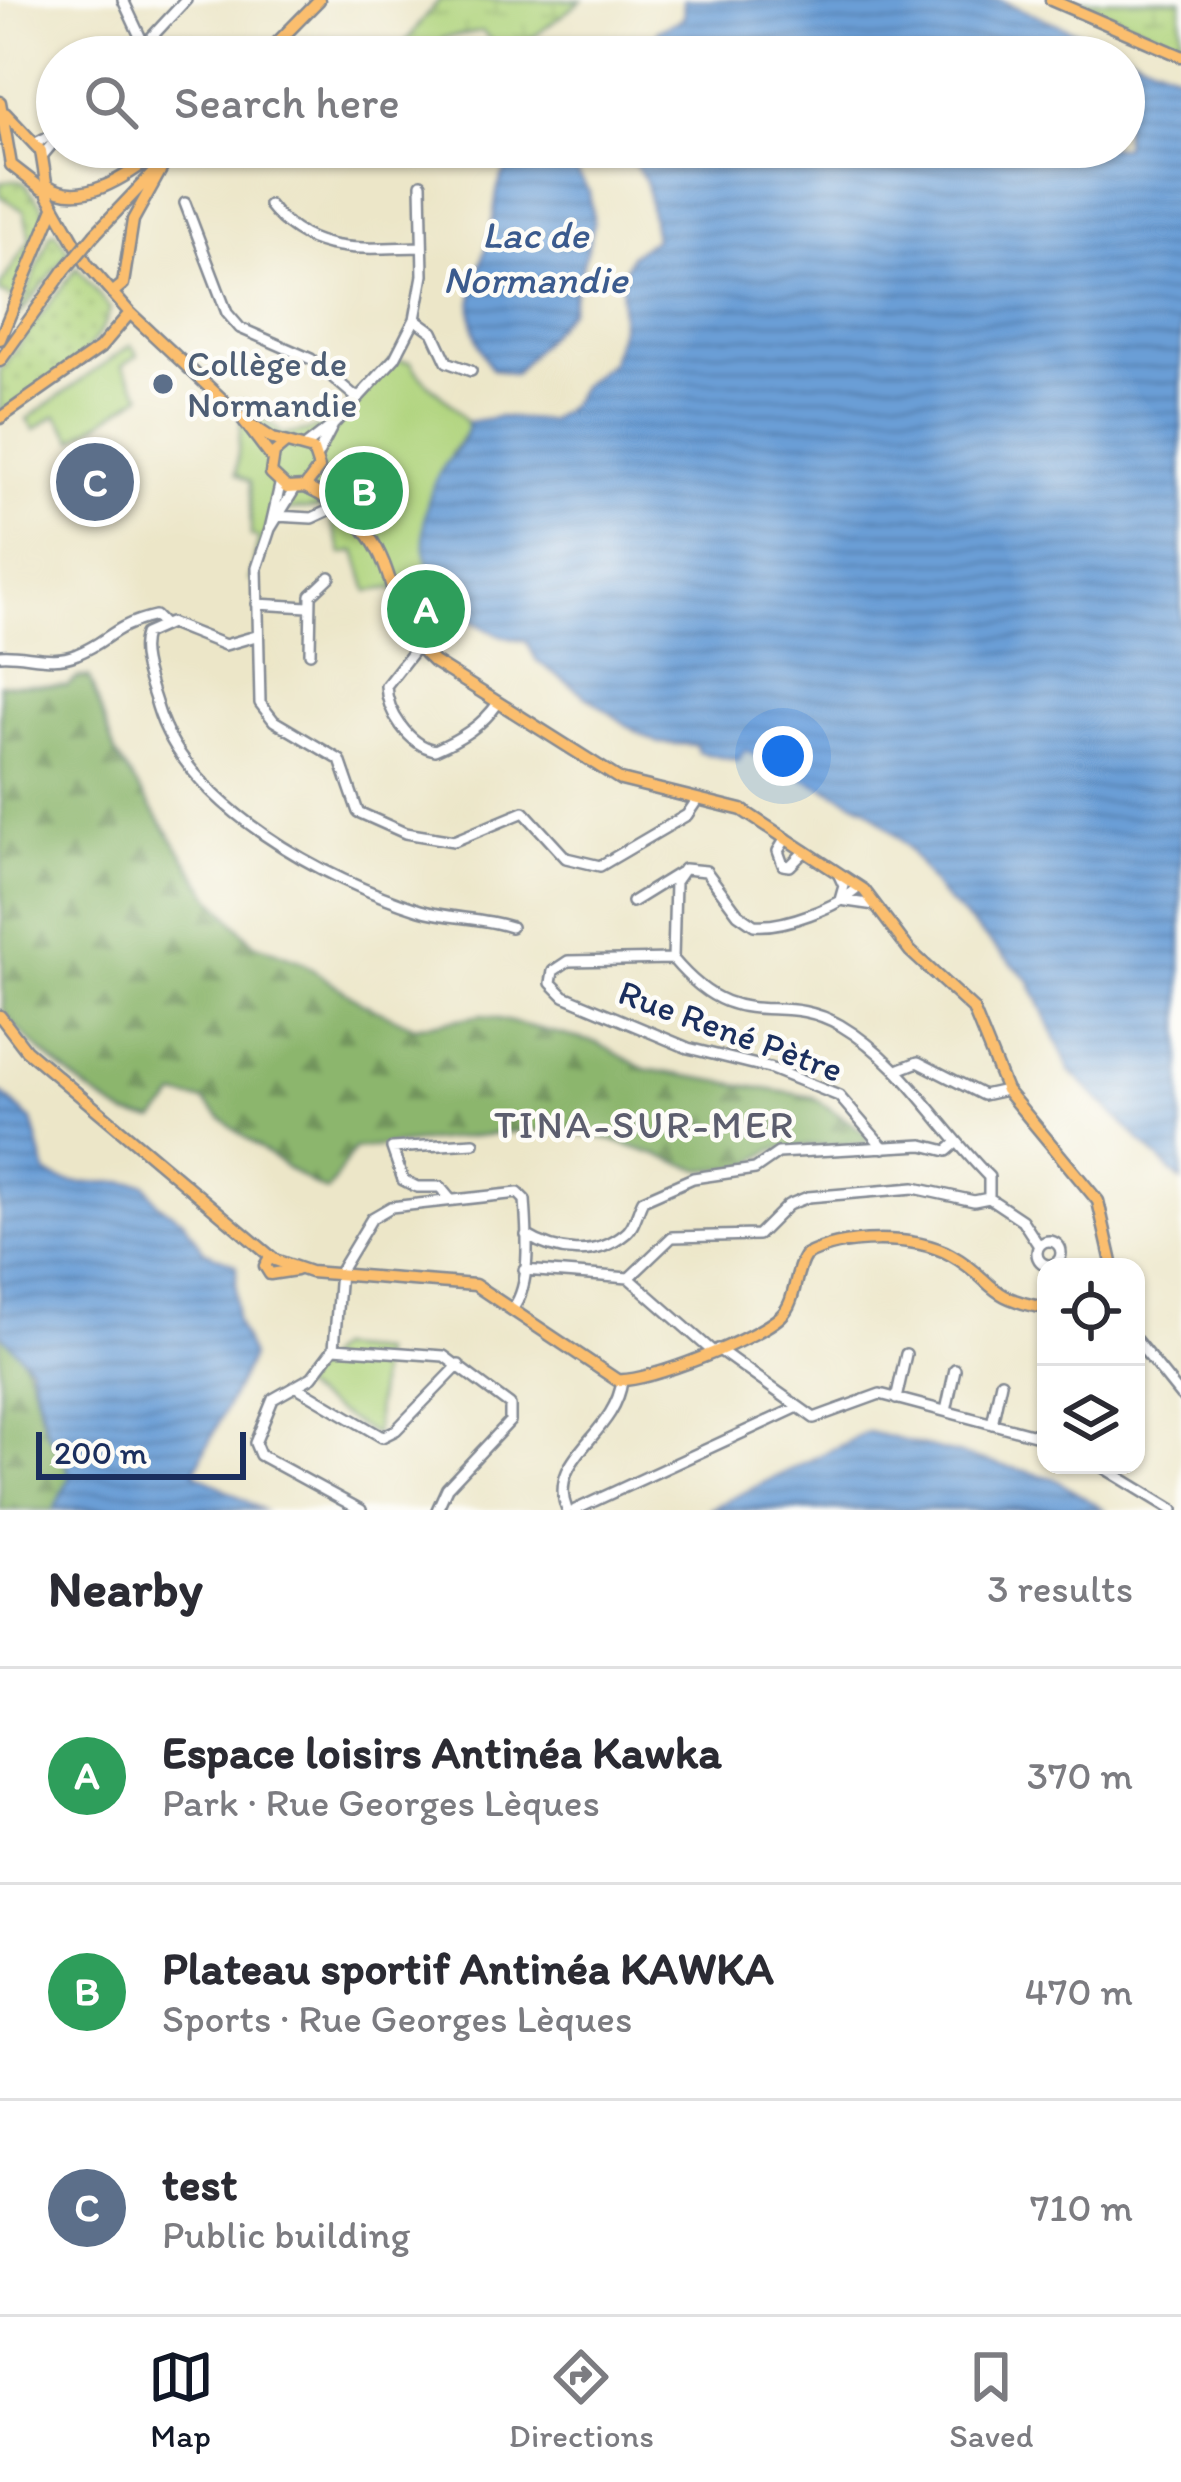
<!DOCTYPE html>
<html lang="en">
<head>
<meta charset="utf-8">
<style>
	:root { --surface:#fff; --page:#f7f7f7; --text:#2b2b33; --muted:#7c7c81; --line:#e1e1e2; --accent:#111827 }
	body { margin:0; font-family:Itim,sans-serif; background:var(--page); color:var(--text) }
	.controls { position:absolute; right:36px; bottom:36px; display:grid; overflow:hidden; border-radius:24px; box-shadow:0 3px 9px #0004 }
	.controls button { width:108px; height:108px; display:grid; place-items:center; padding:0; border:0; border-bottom:3px solid var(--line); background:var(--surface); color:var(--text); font:60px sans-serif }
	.scale { position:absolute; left:36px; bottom:30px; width:210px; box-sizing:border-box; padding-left:12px; border:6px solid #1b2f5e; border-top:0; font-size:33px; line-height:42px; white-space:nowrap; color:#1b2f5e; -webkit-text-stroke:9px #fdfcf7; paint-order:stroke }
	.you { position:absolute; left:783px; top:756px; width:42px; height:42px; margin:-30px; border:9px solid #fff; border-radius:50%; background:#1a73e8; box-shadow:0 0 0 18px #1a73e833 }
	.badge { display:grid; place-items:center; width:78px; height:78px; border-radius:50%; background:var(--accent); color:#fff; font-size:39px; font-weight:700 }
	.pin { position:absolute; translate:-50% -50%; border:6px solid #fff; box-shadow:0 3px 12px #0006 }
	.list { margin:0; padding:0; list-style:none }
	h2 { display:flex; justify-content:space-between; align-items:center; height:156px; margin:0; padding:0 48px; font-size:51px }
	h2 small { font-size:39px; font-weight:400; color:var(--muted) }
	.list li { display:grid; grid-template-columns:78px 1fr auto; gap:36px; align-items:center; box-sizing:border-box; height:216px; padding:0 48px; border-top:3px solid var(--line) }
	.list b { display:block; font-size:45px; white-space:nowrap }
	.list p { margin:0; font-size:39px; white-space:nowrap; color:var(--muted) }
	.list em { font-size:39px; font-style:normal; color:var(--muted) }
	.icon { flex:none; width:66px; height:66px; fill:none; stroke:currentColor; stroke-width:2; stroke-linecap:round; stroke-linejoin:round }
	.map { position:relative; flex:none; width:1181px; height:1510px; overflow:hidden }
	.search { position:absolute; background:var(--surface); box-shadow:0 3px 9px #0004; left:36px; right:36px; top:36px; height:132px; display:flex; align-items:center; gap:30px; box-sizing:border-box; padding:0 42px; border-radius:66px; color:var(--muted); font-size:45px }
	.sheet { height:804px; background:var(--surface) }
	nav { display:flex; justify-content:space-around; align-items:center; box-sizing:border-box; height:168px; border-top:3px solid var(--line); background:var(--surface); font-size:33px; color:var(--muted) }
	nav a { display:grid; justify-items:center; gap:6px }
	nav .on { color:var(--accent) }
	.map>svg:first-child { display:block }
</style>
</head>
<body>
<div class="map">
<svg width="1181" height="1510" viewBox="0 0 1181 1510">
	<defs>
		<pattern id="grass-dots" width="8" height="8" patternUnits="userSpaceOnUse" patternTransform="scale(3)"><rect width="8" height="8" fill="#b0d47e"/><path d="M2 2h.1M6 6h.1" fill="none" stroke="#97b66f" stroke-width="1.8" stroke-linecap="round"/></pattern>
		<pattern id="forest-firs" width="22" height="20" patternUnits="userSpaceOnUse" patternTransform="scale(3)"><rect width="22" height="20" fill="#8cb66d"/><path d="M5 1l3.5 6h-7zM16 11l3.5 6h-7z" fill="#72945d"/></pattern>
		<pattern id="wetland-marsh" width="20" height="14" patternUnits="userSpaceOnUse" patternTransform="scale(3)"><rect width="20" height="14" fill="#b0d47e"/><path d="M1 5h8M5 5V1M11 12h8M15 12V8" fill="none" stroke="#97b66f"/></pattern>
		<pattern id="water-rules" width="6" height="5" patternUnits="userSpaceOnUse" patternTransform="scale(3)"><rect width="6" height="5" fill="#6a9ed6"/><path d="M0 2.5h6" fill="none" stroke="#5681b1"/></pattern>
	</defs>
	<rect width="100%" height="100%" fill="#fdfcf7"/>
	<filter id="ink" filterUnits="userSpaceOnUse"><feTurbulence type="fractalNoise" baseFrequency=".00833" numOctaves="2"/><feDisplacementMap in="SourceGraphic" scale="24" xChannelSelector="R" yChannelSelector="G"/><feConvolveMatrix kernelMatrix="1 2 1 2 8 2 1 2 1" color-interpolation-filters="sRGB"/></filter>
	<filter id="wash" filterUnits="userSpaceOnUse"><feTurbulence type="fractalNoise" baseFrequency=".004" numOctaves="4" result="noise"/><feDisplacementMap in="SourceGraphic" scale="48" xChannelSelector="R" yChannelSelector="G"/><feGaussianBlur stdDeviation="2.7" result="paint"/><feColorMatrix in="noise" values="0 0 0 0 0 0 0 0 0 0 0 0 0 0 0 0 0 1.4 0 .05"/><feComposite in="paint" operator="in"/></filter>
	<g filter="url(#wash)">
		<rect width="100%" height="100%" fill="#ece6c8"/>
		<path fill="url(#grass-dots)" stroke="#66826e" stroke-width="3" d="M13,180L23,182L46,211L44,232L14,299L0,292V286L30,239L24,211L0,196V183Z
			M55,231L69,252L17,318L51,233Z
			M77,267L110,309C94,362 44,383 0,414V370Z"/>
		<path fill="url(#forest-firs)" stroke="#547266" stroke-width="3" d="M79,677H89L115,753L211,897L254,944L300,961L362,1003L415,1027L482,1015L597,1043L645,1069L813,1097L868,1135L867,1143L790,1147L772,1150L746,1167L702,1170L605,1138L533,1130L354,1149L328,1191C308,1186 216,1118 204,1101L176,1096L155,1120C147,1118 135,1118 127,1115C101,1104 15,1034 3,1009L0,684L67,686Z
			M0,1333C34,1358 31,1390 45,1427C53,1448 64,1451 70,1478L54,1510H0Z"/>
		<path fill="url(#wetland-marsh)" stroke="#66826e" stroke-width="3" d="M440,0H582L518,49L494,44L482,31L443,38L428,57H391C411,40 420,19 440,0Z
			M1077,0H1181V44Z"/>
		<path fill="#b0d47e" stroke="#66826e" stroke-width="3" d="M131,345L138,355L122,366L142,395L74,440L56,415L34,430L27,419Z
			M393,360L411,362C425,390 459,401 469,429L451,453L440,591L448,607L413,637L393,588L368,591L356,551L342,554L332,523L337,507L275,511L250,582L259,538L251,536L250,482L236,474L243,401L282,434C338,433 357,399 393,360Z
			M334,1348L380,1352L375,1435L297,1387Z"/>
		<path fill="url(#water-rules)" stroke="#42669a" stroke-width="3" d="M683,0H999L1181,75V1181L1070,1071L1030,981L940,894L906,845L867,808L795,774L793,748L768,764L745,749L738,761L698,752L696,745L659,743L637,732L537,661L527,642C447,628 399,558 437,478C446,459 468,442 468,422L498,417L548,421L570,405L582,385L611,362L621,326L622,275L631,255L655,239L646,181L623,147H1124V57H650L658,30L684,18Z
			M503,147H548L568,159L589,192L594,224L570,310L514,374L492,369C455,309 478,284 492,224C497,203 494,189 506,170Z
			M0,1092L32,1120L46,1173C76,1192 111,1177 145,1184L159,1205L183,1220L204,1251L236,1265V1320L251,1357L194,1472L262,1510H54L70,1478L64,1451L48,1435L30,1365L0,1333Z
			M868,1432L1053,1478L1104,1510H708Z"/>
	</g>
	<g filter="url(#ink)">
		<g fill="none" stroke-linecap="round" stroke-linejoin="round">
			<defs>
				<path id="minor" d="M123,0L144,45
					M133,57L186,0
					M34,144L57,132
					M43,155L57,138
					M185,203L227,313L240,328L311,359L357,398
					M269,205C309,257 362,248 422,247
					M415,319L423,275L421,184
					M333,425L395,358L415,319L433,332L447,362L471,371
					M307,445L333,425L317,456
					M280,485L270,529L294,490
					M276,516L312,518L338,506
					M270,529L257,568L260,703L274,721L340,760L358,812L405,833L454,841L524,812L566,858L600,866L687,815L697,800
					M257,604L308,607
					M256,636L225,645L170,623L145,634C137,655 151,685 157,706C187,807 325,880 420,910C450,919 481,917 511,927
					M418,645L386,686C387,712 409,745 435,750C460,739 482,726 498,703
					M310,653L311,595L330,577
					M0,655C25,653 52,665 77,654C110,641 111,626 155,616L162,623
					M786,838L778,851L783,865L790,866L805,851
					M838,873L844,886L840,900L875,905
					M632,902L679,873
					M673,959L568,961L553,971L551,983L564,996L688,1048L769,1068L839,1096L884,1148
					M900,1069L918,1062L983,1095L1006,1090
					M989,1198L1022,1220L1039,1246
					M450,1199L440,1187H417L403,1180L392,1148L474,1143
					M526,1235C555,1253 595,1259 625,1234C635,1227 637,1211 643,1200L693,1178L755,1169L778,1153L923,1145L947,1151L956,1143
					M1037 1253a12 12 0 1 1 24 0a12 12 0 1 1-24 0Z
					M524,1270L629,1278L672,1237L758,1235L788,1205L808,1197L914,1188L974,1201L989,1198V1177C938,1126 903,1062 840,1025C776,988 740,1039 673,959L675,882L684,869L706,871L738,914L754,925C783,928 838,907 859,887
					M629,1278L711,1350
					M1136,1340L1181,1396
					M334,1348L444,1356L510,1405V1421L447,1488L437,1510
					M718,1349L814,1418L880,1394L1046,1438
					M297,1387L382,1437L396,1430L459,1365
					M896,1399L906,1354
					M946,1411L955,1369
					M992,1424L1001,1382
					M1099,1465L1173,1510
					M361,1510L260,1455L255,1443L273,1399L312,1377L334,1348L340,1271L372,1218L391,1207L518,1193L525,1200C527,1230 532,1284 513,1308
					M567,1510C546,1457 615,1436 622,1381
					M575,1510L796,1408"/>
				<path id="major" d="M1051,0L1181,56
					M263,57L319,0
					M0,102L11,165L42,189
					M5,113L41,151L48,195L87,264L130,313L241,417L272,458
					M47,185C85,211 135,169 167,147
					M95,234L178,147
					M112,293L123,284L133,220L164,164
					M0,339L54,208
					M0,361L64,271
					M0,418L100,348L130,313
					M253,426L273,439L313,450L319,468L305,487L287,488L271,473L274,453L286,443
					M305,487C416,539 371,607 434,662L621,780L742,810L864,890L910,951L973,1009L1006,1090L1098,1201L1113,1267
					M0,1016L26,1050L275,1260L310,1272L475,1285L617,1380C648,1383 758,1338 781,1316C797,1301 793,1274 805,1256C842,1235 914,1235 951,1255C996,1280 982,1297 1046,1308
					M270,1257L265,1266L270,1274L296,1270"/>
			</defs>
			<use href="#minor" stroke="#848a93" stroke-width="14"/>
			<use href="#major" stroke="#848a93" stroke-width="15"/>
			<use href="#minor" stroke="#fff" stroke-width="9"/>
			<use href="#major" stroke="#fbbe6e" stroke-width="10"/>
			<defs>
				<path id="major-bridge" d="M64,271L95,234"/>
			</defs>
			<use href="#major-bridge" stroke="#848a93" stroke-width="15" stroke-linecap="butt"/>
			<use href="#major-bridge" stroke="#fbbe6e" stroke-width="10"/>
		</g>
	</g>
	<circle fill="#5c6f8a" stroke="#fdfcf7" stroke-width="4.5" cx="163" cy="384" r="12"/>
	<g text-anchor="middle" stroke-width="9" stroke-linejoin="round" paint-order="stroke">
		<g font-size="36" fill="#4e5e75" stroke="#fdfcf7" text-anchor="start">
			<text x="187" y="376">Collège de<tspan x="187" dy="41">Normandie</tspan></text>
		</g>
		<g font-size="36" fill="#1b2f5e" stroke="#fdfcf7">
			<text transform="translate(731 1030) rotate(20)" y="13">Rue René Pètre</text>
		</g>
		<g font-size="39" font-style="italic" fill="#3b5b8e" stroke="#fdfcf7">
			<text x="535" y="248">Lac de<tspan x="535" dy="45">Normandie</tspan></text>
		</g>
		<g font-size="39" letter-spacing="3" fill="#5c5e6e" stroke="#fdfcf7">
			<text x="645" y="1138">TINA-SUR-MER</text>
		</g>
	</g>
</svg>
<div class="controls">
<button><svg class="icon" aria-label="locate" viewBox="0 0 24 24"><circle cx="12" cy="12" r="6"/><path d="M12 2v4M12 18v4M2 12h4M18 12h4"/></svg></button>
<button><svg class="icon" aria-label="layers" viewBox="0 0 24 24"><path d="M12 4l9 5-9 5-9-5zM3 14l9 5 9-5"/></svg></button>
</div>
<div class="scale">200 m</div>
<div class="you"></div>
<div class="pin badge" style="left:426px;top:609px;background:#2e9e5b">A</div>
<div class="pin badge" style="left:364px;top:491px;background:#2e9e5b">B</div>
<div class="pin badge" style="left:95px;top:482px;background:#5c6f8a">C</div>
<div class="search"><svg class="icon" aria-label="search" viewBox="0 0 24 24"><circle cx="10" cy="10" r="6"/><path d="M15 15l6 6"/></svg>Search here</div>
</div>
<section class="sheet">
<h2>Nearby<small>3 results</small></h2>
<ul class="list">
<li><span class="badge" style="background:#2e9e5b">A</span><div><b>Espace loisirs Antinéa Kawka</b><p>Park · Rue Georges Lèques</p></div><em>370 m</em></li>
<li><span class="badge" style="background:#2e9e5b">B</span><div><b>Plateau sportif Antinéa KAWKA</b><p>Sports · Rue Georges Lèques</p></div><em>470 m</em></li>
<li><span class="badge" style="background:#5c6f8a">C</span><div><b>test</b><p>Public building</p></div><em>710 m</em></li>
</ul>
</section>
<nav>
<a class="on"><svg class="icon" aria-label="map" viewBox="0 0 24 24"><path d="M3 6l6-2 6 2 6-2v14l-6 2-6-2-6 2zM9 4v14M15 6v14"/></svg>Map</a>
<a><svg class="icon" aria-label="directions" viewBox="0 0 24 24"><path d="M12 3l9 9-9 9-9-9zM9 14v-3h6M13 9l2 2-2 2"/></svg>Directions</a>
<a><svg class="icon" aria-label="saved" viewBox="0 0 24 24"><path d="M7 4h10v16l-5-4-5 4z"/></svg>Saved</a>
</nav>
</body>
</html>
